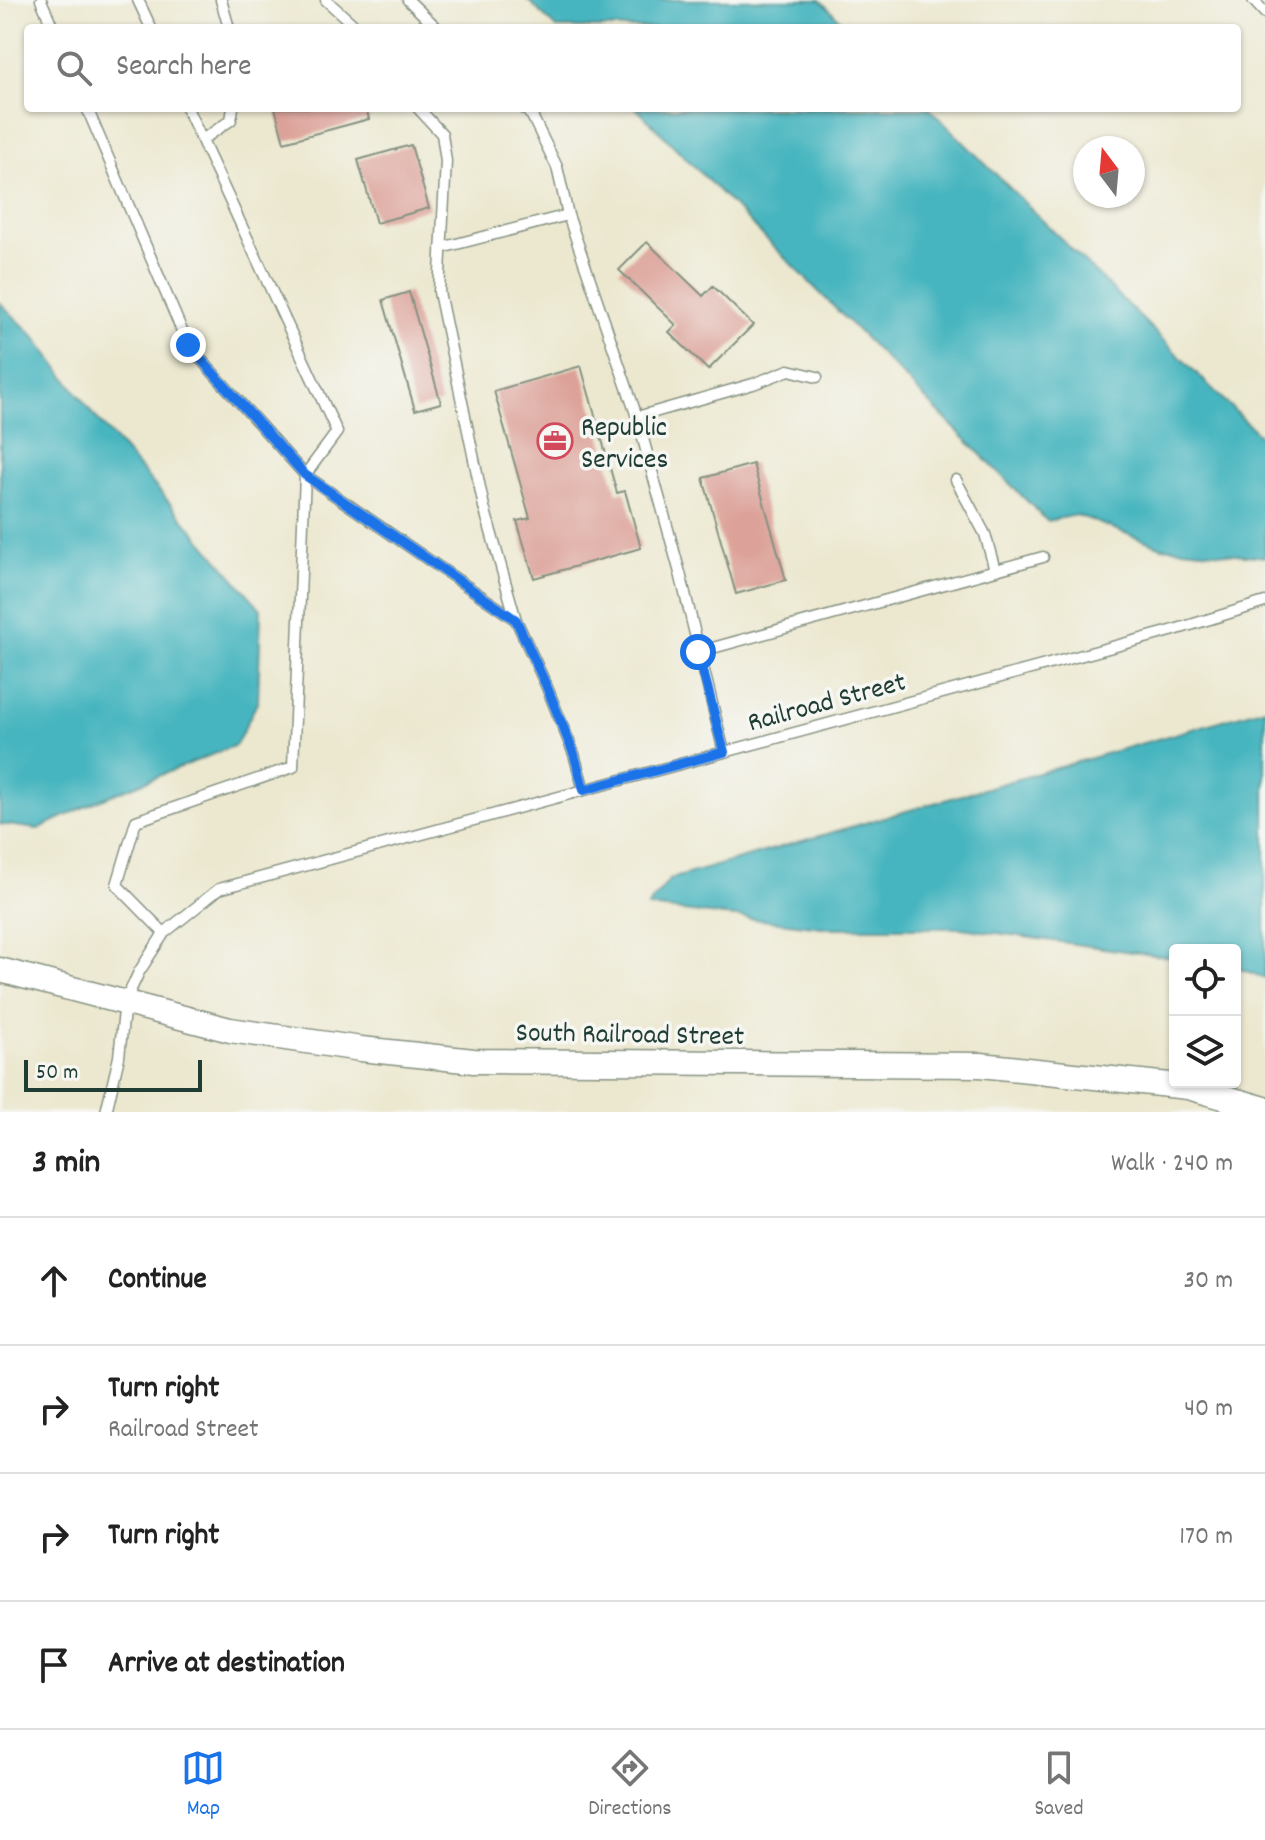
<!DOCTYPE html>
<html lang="en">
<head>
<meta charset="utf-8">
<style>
	:root { --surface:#fff; --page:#f6f6f6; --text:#222; --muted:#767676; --line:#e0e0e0; --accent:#1a73e8 }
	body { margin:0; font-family:Dekko,sans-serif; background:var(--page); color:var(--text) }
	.controls { position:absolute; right:24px; bottom:24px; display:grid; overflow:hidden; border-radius:8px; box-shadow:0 2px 6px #0004 }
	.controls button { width:72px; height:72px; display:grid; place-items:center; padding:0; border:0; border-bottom:2px solid var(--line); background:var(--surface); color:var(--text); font:40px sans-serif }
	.compass { position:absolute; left:1073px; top:136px; width:72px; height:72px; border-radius:50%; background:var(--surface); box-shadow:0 2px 6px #0004; rotate:344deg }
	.scale { position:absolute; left:24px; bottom:20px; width:178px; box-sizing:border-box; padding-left:8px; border:4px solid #1f3d34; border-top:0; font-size:22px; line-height:28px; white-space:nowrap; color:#1f3d34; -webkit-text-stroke:6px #f6f6f2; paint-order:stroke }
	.stop { position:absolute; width:24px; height:24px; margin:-18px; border:6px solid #1a73e8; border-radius:50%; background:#fff }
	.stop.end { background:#1a73e8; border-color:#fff; box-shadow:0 2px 8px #0008 }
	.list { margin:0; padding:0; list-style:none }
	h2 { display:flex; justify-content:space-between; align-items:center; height:104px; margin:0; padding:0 32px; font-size:34px }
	h2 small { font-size:26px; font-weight:400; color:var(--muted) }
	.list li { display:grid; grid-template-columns:52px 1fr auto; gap:24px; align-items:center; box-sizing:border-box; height:128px; padding:0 32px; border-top:2px solid var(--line) }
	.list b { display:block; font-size:30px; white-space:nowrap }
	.list p { margin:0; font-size:26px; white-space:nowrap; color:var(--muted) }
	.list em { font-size:26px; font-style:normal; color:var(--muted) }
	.icon { flex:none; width:44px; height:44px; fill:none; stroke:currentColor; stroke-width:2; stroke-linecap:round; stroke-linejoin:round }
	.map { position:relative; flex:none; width:1265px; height:1112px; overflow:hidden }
	.search { position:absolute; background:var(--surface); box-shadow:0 2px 6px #0004; left:24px; right:24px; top:24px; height:88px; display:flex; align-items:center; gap:20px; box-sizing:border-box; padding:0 28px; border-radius:8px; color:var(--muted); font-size:30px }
	.sheet { height:616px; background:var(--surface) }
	nav { display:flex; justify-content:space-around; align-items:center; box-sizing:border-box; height:112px; border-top:2px solid var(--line); background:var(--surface); font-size:22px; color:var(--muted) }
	nav a { display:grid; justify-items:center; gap:4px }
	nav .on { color:var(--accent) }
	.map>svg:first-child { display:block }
</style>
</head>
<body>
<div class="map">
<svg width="1265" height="1112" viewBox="0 0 1265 1112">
	<rect width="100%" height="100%" fill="#f6f6f2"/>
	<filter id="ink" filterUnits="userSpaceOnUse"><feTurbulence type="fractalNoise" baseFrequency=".0125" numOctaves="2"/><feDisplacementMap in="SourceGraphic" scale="16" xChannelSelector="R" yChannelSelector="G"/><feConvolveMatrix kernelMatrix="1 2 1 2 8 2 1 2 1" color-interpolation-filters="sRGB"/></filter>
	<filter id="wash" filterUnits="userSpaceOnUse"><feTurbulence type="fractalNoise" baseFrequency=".006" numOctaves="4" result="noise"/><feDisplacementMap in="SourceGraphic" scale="32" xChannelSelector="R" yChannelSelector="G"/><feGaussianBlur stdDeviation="1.8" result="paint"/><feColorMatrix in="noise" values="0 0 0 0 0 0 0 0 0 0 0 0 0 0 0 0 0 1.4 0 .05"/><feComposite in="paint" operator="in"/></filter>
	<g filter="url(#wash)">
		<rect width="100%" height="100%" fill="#ece8d0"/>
		<path fill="#46b5bf" stroke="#32797a" stroke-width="2" d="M528,0H820L848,28H556Z
			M636,108H929L1265,441V557L1162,547L1077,515L1047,521Z
			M0,303L35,337L93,414L261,609L258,701L236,745L99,800L38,829L0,824Z
			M1265,708V978L1235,967V950H1175V958L961,928H831L648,907L670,879Z"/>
		<g id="blocks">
			<path fill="#dca198" d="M275,108H366L369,119L284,142Z
				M411,145L429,208L376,223L358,160Z
				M647,242L703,296L713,286L753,325L708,370L669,332L676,325L619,270Z
				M409,292L441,403L415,410L383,300Z
				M581,366L617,493L625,491L641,548L534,578L517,521L530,518L494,391Z
				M753,464L786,580L736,594L703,478Z"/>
		</g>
	</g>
	<g filter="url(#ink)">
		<use href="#blocks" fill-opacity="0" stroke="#869282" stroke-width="2"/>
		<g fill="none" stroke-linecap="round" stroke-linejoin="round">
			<defs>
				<path id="service" d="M41,0L53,28
					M138,0L151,28
					M221,0L229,28
					M326,0L357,28
					M408,0L437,28
					M1253,0L1265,13
					M87,108L188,345L305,475L293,767L136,821L117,885L164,933
					M187,108L337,432L305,475L516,620
					M418,108L442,134L446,161L439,292L484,507L516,620L546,685L574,754L584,790
					M524,108L532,116L557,167L568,215L637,417L680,573L724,752
					M202,140L231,120L233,108
					M441,248L568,215
					M637,417L753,384L789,370L817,377
					M956,480L985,534L995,570
					M698,652L1043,557
					M106,1112L119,1057L125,1002L139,972L164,933L219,889L1171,631L1265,602"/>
				<path id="tertiary" d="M0,970L230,1030L361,1049L474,1061L981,1065L1188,1087L1265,1109"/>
			</defs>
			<use href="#service" stroke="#869282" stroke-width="13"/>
			<use href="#tertiary" stroke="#869282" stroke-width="27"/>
			<use href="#service" stroke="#fff" stroke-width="10"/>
			<use href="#tertiary" stroke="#fff" stroke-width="24"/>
		</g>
	</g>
	<g fill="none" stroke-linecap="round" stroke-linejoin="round" filter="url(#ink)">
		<path stroke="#1a73e8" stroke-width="10" d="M188,345L305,475L516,620L546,685L574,754L584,790L724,752L698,652"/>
	</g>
	<defs>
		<symbol id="office-ring" viewBox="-11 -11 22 22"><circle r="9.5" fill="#f6f6f2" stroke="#d1495b" stroke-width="1.5"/><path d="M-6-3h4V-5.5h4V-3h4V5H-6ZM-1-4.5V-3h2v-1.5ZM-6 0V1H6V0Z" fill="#d1495b"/></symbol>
	</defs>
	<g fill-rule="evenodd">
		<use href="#office-ring" x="535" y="421" width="40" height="40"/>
	</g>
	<g text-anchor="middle" stroke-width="7" stroke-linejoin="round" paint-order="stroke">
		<g font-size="28" fill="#1f3d34" stroke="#f6f6f2" text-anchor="start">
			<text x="581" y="435">Republic<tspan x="581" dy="32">Services</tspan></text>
		</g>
		<g font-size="28" fill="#1f3d34" stroke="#f6f6f2">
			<text transform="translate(826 700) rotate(-15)" y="10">Railroad Street</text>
			<text transform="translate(630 1032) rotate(1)" y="10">South Railroad Street</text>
		</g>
	</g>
</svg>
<div class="controls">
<button><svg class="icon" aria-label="locate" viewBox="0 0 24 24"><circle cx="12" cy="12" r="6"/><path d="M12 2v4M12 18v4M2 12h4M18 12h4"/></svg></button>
<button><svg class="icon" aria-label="layers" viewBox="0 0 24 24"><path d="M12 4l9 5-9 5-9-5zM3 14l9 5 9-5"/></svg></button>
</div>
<svg class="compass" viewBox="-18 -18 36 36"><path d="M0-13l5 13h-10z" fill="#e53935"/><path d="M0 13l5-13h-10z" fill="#767676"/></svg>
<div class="scale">50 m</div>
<div class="stop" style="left:698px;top:652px"></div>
<div class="stop end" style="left:188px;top:345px"></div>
<div class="search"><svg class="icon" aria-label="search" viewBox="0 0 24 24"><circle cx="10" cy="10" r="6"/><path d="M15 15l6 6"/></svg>Search here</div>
</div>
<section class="sheet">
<h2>3 min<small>Walk · 240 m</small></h2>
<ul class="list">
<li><svg class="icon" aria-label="ahead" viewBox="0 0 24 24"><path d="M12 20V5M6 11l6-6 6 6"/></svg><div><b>Continue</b></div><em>30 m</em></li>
<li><svg class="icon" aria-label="right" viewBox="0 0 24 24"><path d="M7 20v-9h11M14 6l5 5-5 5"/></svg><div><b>Turn right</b><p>Railroad Street</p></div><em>40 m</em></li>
<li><svg class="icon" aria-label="right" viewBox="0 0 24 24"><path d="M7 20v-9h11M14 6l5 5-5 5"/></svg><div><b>Turn right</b></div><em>170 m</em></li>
<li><svg class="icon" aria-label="arrive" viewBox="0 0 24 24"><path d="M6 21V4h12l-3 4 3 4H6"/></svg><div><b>Arrive at destination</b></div></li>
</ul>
</section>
<nav>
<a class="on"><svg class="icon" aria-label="map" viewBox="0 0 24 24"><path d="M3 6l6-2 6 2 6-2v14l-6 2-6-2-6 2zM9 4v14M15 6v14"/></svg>Map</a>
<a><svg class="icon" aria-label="directions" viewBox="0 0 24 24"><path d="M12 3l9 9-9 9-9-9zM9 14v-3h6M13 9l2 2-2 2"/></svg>Directions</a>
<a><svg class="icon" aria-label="saved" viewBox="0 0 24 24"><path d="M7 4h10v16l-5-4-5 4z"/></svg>Saved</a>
</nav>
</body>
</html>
